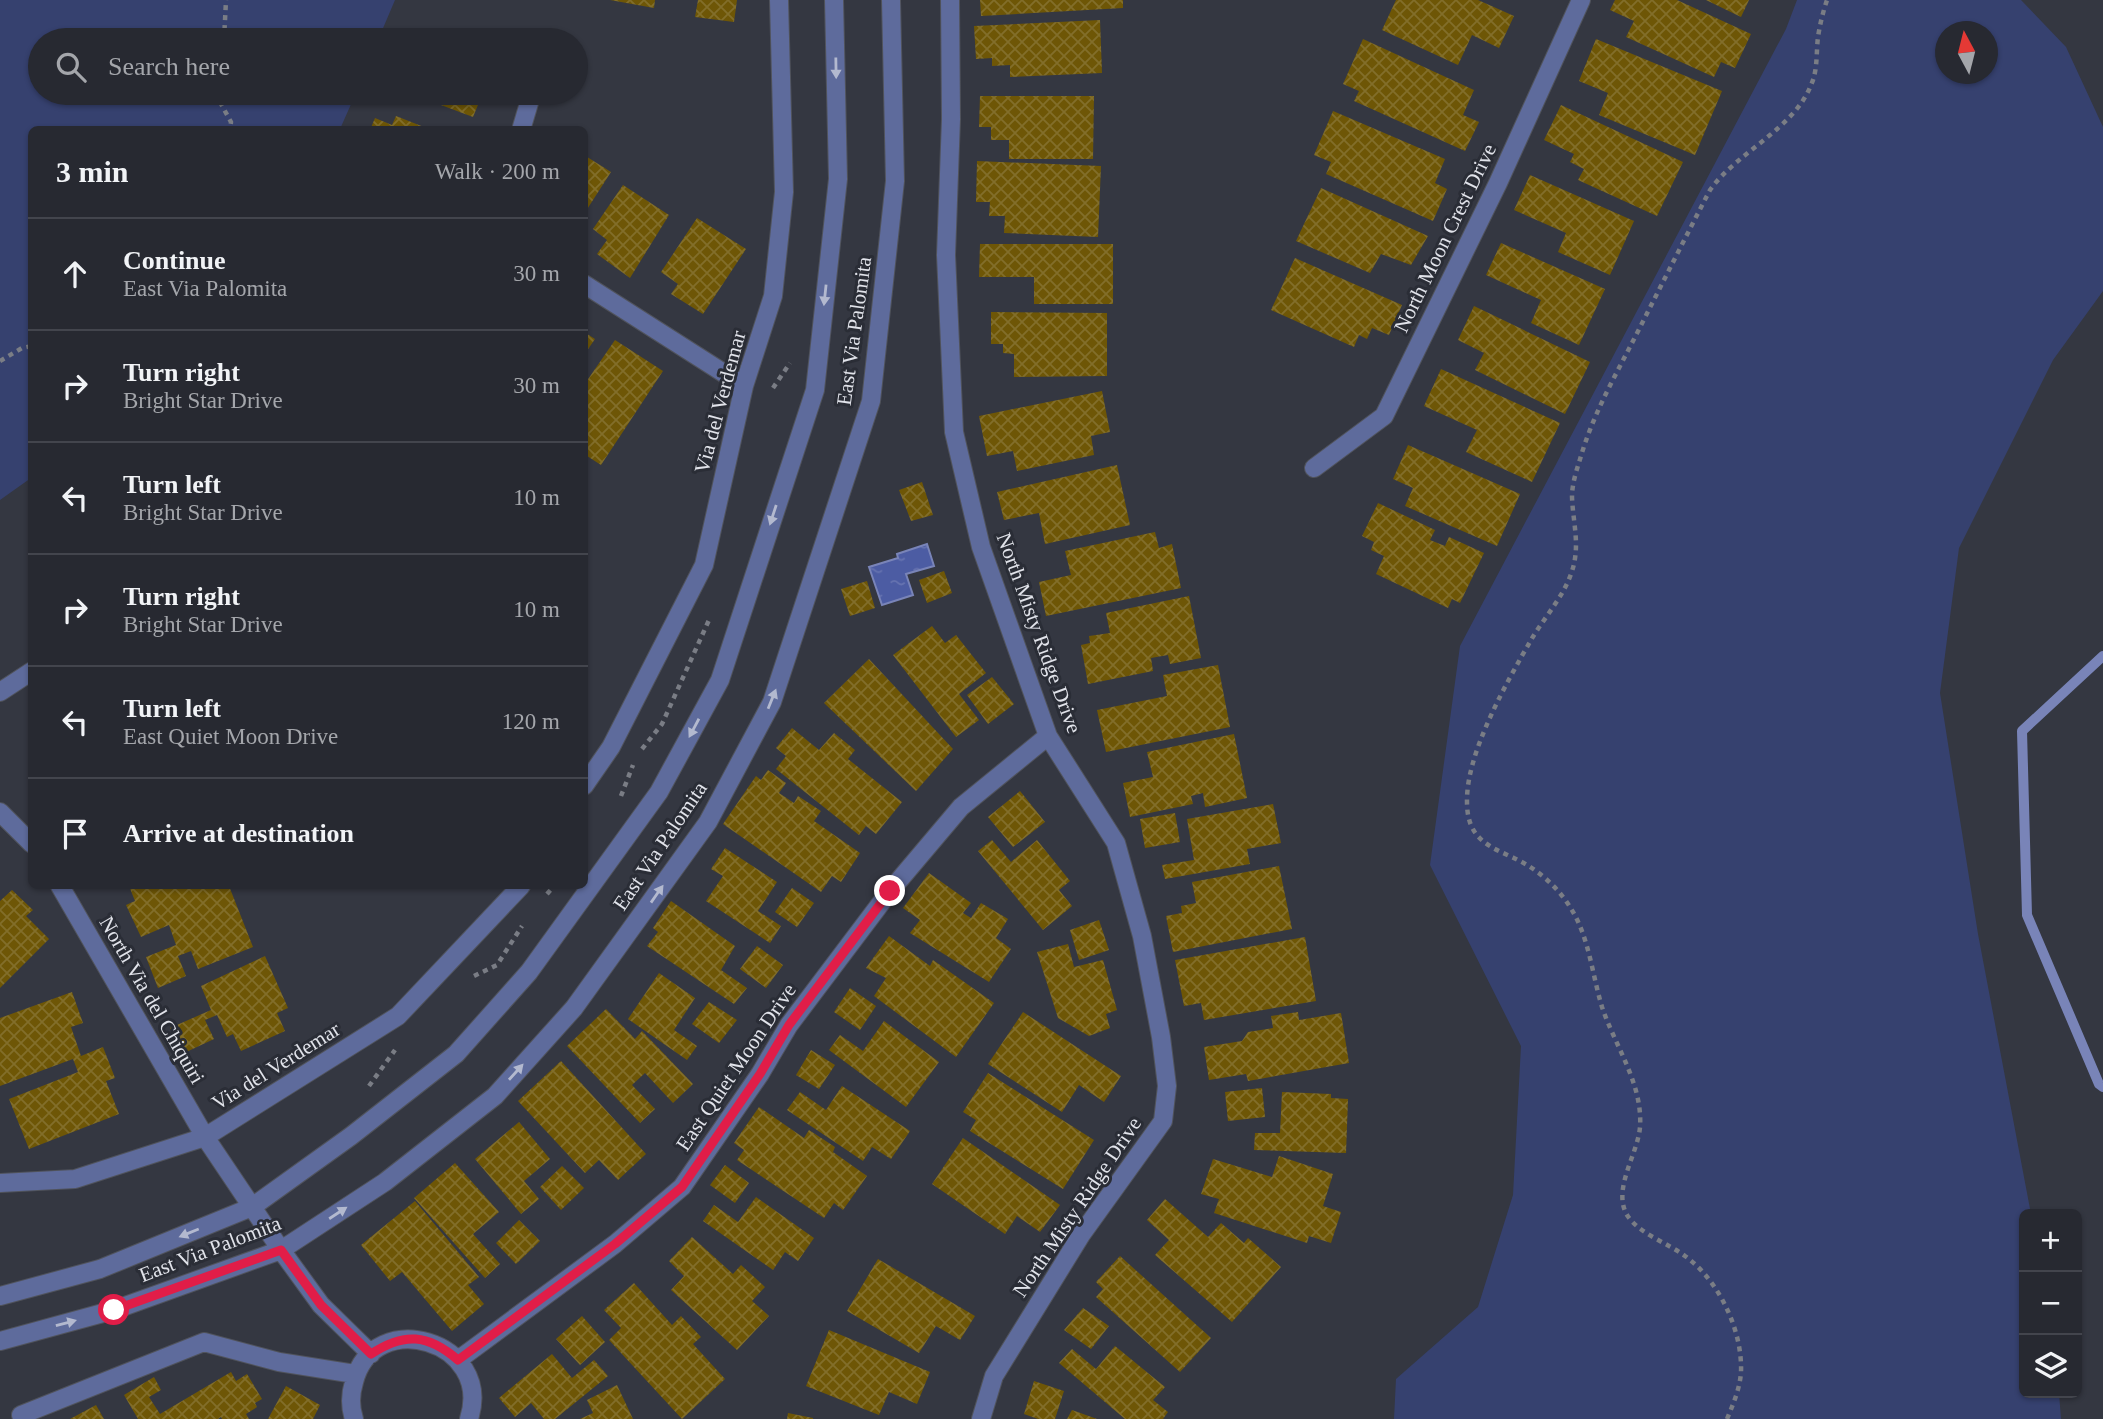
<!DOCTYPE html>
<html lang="en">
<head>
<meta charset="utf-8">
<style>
	:root { --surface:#272931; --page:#2f3139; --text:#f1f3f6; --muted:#a4a6ab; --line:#43454d }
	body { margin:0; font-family:Georgia,serif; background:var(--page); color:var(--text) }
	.controls { position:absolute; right:21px; bottom:21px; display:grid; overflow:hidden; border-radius:10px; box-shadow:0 2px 5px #0004 }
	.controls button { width:63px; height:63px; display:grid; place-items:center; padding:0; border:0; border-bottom:2px solid var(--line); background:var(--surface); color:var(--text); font:35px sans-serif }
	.compass { position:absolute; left:1935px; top:21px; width:63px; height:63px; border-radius:50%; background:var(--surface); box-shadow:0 2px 5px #0004; rotate:353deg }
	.stop { position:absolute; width:21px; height:21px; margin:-16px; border:5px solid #e11d48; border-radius:50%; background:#fff }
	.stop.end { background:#e11d48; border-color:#fff; box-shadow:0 2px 7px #0008 }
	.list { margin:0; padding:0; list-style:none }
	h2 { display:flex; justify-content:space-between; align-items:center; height:91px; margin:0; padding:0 28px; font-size:30px }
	h2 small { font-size:23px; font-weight:400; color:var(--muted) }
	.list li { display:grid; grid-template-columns:46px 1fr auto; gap:21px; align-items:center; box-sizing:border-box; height:112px; padding:0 28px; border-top:2px solid var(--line) }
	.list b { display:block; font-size:26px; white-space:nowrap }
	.list p { margin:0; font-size:23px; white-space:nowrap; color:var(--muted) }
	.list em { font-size:23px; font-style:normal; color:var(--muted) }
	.icon { flex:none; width:38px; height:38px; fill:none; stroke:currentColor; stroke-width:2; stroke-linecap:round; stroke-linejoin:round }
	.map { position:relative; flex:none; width:2103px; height:1419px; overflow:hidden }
	.search { position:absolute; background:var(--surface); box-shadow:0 2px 5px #0004; left:28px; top:28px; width:560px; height:77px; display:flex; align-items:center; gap:18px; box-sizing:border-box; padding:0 24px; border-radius:38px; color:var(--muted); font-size:26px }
	.panel { position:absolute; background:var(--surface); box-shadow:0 2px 5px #0004; left:28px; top:126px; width:560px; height:763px; border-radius:10px }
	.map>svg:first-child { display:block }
</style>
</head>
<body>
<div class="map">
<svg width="2103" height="1419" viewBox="0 0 2103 1419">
	<defs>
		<pattern id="water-ripples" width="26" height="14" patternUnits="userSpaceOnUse" patternTransform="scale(1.75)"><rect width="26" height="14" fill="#4c5ca3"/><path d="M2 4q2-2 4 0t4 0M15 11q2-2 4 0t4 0" fill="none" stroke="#6673b0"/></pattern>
		<pattern id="building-cross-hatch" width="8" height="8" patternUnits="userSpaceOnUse" patternTransform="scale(1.75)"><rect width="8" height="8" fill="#6e5606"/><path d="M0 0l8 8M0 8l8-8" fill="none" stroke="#826e2a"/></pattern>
	</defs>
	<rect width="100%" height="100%" fill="#343741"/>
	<path fill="#36416f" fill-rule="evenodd" d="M0,0H395L378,40H40V93H356L340,129L32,130L31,478L0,500Z
		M1797,0H2021L2066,47L2103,127V291L2053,360L1959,548L1940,693L1978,934L2031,1214H2024V1393H2059L2061,1419H1394L1396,1379L1478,1307L1513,1195L1521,1046L1430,865L1460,646L1786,29ZM1946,32H1988V74H1946Z"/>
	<path fill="url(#water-ripples)" stroke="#7984b8" stroke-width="2" d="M927,544L934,566L906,574L913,595L882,605L869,567L898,558L897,554Z"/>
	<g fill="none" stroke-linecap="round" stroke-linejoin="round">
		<path stroke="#7984b8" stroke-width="10" d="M2103,656L2022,731L2027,915L2099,1084L2103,1087"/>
	</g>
	<path fill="url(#building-cross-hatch)" d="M610,0H655L654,8Z
		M698,0H737L734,22L695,17Z
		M980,0H1123V8L981,16Z
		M1396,0H1478L1514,16L1499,48L1472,35L1458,65L1382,30Z
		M1615,0H1677L1751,34L1735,68L1721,62L1714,77L1626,37L1634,21L1610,10Z
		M1706,0H1749L1741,17Z
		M1100,20L1102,73L1010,77V65L992,66V58L976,59L974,26Z
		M1363,39L1474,90L1463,115L1479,122L1465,151L1354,101L1359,91L1343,84Z
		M1596,39L1722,91L1695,155L1599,115L1608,93L1579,81Z
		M409,93H490L486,103L480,100L473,117Z
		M980,96H1094L1093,159H1009V140H991V127H979Z
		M1561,105L1683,162L1657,216L1578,180L1584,169L1570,162L1574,154L1544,140Z
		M1333,111L1445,159L1435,183L1447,189L1433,221L1326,174L1331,162L1314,155Z
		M396,116L429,129V130H370L375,118L392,125Z
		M584,155L611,172L584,214Z
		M977,161L1101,166L1098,237L1004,233L1005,216H989L990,202H976Z
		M1530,175L1634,221L1610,275L1558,252L1566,233L1514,210Z
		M623,185L669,215L630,278L597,254L607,240L593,229Z
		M1321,188L1428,236L1411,265L1381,254L1370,273L1296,241Z
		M697,218L746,249L703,314L671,294L678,284L661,272Z
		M1501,243L1605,289L1579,345L1531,323L1541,300L1486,275Z
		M980,244H1113V304H1034V277H979Z
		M1295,258L1402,305L1389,335L1372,328L1367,339L1359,335L1354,347L1271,310Z
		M1474,306L1590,362L1565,414L1475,370L1484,353L1458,340Z
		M991,312L1107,313V376L1014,377V354L1003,353V344H991Z
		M584,332L595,339L584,355Z
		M615,340L663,371L601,465L584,454V385Z
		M1441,369L1560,423L1532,482L1466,452L1477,430L1424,406Z
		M1102,391L1110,432L1091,436L1094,455L1017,471L1013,451L987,456L979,416Z
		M1408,445L1520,494L1497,546L1405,506L1413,488L1393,479Z
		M1117,465L1130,525L1045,544L1039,513L1004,520L997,492Z
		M922,482L933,515L911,521L899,490Z
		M1378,503L1435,530L1430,540L1445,546L1449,537L1484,553L1460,603L1452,599L1448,608L1376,574L1384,556L1371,550L1374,542L1362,536Z
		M1155,532L1159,548L1172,544L1181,588L1046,616L1039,582L1071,575L1065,551Z
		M944,571L952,593L927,603L919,580Z
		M867,581L875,608L850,616L841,589Z
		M1189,596L1201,658L1170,664L1168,655L1151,658L1153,671L1088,684L1081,645L1090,643L1089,636L1110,633L1106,613Z
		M932,626L945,643L956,635L986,673L959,694L979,720L956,737L893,655Z
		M869,659L953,749L916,791L824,703Z
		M1218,665L1230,727L1106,752L1097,710L1167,696L1163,675Z
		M992,677L1014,704L988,724L967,695Z
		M792,728L819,750L834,733L855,750L848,759L902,802L876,834L866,826L859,835L776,769L786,756L776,748Z
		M1234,734L1247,798L1205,807L1203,793L1191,796L1193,804L1130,817L1123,783L1153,777L1147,752Z
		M768,770L786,783L779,793L794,803L798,796L821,811L814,821L860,853L841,882L832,876L821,892L723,824L756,776L761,780Z
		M1020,791L1045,822L1013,847L988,817Z
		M1273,804L1281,843L1247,849L1250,864L1165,879L1162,865L1194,860L1187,819Z
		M1175,813L1180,842L1145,848L1140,819Z
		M992,840L1011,862L1037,840L1070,881L1059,890L1072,906L1043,930L978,851Z
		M725,848L777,882L758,911L781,926L770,943L706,901L723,876L711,869Z
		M1279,866L1292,929L1173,952L1166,916L1182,913L1181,906L1196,903L1192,882Z
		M929,873L971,903L963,913L971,918L981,903L1008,919L996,938L1011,949L989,982L910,933L920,920L903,908Z
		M129,886H229L253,947L198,969L191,951L178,956L186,976L158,988L146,957L176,945L169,925L141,937L126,905L135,901Z
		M792,888L814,903L797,927L775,912Z
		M12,890L33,910L26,916L49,939L0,988V901Z
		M671,901L735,946L721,970L747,988L734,1004L647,946L658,932L653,928Z
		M1099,920L1109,950L1079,960L1070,930Z
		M889,936L930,966L933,960L994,1003L956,1057L874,996L886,978L866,968Z
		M1305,937L1316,1001L1204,1020L1201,1003L1184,1006L1175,960Z
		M1068,944L1074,967L1103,960L1117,1010L1106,1014L1110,1028L1089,1036L1058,1018L1037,952Z
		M757,946L783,965L766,988L740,969Z
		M265,956L288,1008L277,1013L285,1031L241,1051L233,1034L227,1037L217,1015L205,1020L214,1039L182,1054L170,1028L211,1010L201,986Z
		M659,973L695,998L674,1030L697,1046L687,1060L628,1019Z
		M850,988L876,1006L860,1030L834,1012Z
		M72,992L83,1023L71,1027L81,1056L103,1047L115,1078L106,1081L119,1114L29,1149L9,1099L78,1072L73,1059L0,1086V1018Z
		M709,1002L737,1020L719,1043L692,1024Z
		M606,1009L635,1039L642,1031L693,1084L673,1103L645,1073L632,1085L655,1109L640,1123L567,1046Z
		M1023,1012L1121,1076L1104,1102L1079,1085L1062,1112L988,1064Z
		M1298,1012L1299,1020L1341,1013L1349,1063L1248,1081L1246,1074L1209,1080L1204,1047L1242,1041L1248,1032L1273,1028L1271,1016Z
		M884,1021L939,1062L906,1107L829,1050L840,1035L863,1051Z
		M811,1050L835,1065L819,1089L796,1075Z
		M561,1061L646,1154L618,1180L599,1160L585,1173L518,1101Z
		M988,1073L1094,1140L1063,1189L970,1131L976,1120L963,1112Z
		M842,1086L910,1131L891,1159L872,1147L863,1161L787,1110L800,1092L826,1110Z
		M1262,1088L1265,1117L1228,1121L1225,1092Z
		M1282,1092L1331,1094V1098L1348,1099L1346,1153L1254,1150L1255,1133H1280Z
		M759,1107L804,1138L809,1130L835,1147L833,1152L867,1176L843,1210L834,1203L824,1218L737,1160L744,1150L734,1143Z
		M519,1122L550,1159L524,1181L539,1199L521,1214L475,1159Z
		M963,1138L1060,1205L1040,1232L1017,1216L1005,1234L932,1184Z
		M1279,1156L1333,1174L1323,1206L1341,1212L1331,1243L1309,1236L1307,1243L1214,1213L1219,1199L1201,1194L1213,1159L1272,1177Z
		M455,1163L499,1212L473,1234L500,1264L485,1278L414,1198Z
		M725,1165L749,1183L735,1203L710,1185Z
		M562,1166L584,1188L561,1210L540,1187Z
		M756,1197L814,1238L798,1261L785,1252L773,1270L703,1221L714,1205L738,1222Z
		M1165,1199L1208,1237L1221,1223L1244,1243L1248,1238L1281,1267L1232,1322L1155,1255L1169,1240L1147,1220Z
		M415,1201L479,1277L468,1285L484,1304L452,1331L402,1272L390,1281L361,1245Z
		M519,1220L540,1241L516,1264L496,1243Z
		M692,1237L733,1274L741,1265L765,1287L752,1301L769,1316L737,1350L671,1290L684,1276L669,1261Z
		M1120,1256L1211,1338L1180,1372L1096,1297L1103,1289L1096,1282Z
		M878,1259L975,1316L960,1340L936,1326L919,1353L847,1311Z
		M634,1283L672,1325L681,1316L701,1337L693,1344L725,1379L682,1419L609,1340L621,1328L604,1310Z
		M1083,1308L1109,1326L1091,1349L1064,1330Z
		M582,1316L605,1342L580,1365L556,1339Z
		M829,1330L930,1372L917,1404L889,1392L879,1415L806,1386Z
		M1115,1346L1165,1387L1153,1400L1168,1412L1163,1419H1125L1059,1363L1072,1349L1096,1369Z
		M552,1354L572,1378L594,1360L608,1376L555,1419H544L531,1403L515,1417L499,1398Z
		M231,1372L236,1381L247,1374L262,1399L255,1403L257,1407L246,1414L249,1419H222L221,1417L218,1419H138L124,1395L154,1377L161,1390L149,1397L160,1414Z
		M1034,1381L1064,1391L1055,1419H1038L1024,1414Z
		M617,1385L633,1419H580L593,1413L587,1400Z
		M286,1386L320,1405L313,1419H268Z
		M96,1405L104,1419H70Z
		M1072,1410L1097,1419H1067Z
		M788,1413L813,1418V1419H787Z"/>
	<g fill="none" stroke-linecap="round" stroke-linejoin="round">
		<defs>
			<path id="minor" d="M950,0L951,119L946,255L954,432L981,547L1048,736L1116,843L1142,936L1161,1037L1167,1086L1163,1121L1081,1235L994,1376L981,1419
				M521,130L532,93
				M584,284L744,386
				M1314,468L1384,416L1498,183L1581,0
				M0,692L32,671
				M584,786L611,747L704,565L744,386L773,296L784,192L779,0
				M0,812L32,844
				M60,886L205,1137L281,1250L321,1305L371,1354
				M0,1183L75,1179L205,1137L398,1016L521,886
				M0,1296L100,1269L252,1207L351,1136L456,1054L529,972L659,792L720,680L815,390L838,179L834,0
				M0,1341L114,1310L281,1250L385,1182L495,1096L574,1008L708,822L772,702L871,401L895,181L891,0
				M458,1360L615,1244L682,1187L760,1074L789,1025L890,891L961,807L1048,736
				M21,1415L204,1342L279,1362L355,1374
				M354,1419C350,1407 350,1395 354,1382C373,1306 494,1340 469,1419"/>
		</defs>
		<use href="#minor" stroke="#50535c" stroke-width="20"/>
		<path stroke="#7a7d85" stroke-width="4.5" stroke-dasharray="5 5" stroke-linecap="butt" d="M224,40L226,0
			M215,93L231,122L230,130
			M0,361L22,348L32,346
			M773,388L790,363
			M642,749L662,724L709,620
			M621,796L633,765
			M547,894L554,886
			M474,976L497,965L522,926
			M369,1086L395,1050
			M1727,1419C1734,1402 1742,1384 1741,1365C1740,1325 1717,1279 1685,1256C1668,1243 1639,1234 1627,1215C1612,1189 1638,1154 1640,1127C1643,1084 1615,1046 1602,1007C1592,974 1589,936 1570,907C1562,894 1549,880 1536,871C1506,848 1467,851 1467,802C1466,753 1507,682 1531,640C1544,618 1563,597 1571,574C1581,547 1573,524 1572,497C1572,483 1577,469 1581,456C1593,415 1614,378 1633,341C1659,290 1684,240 1710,190C1737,152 1794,129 1811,85C1818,70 1816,53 1818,37C1820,24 1823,12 1827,0"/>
		<use href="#minor" stroke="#5e6b9c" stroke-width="18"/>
	</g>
	<defs><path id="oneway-solid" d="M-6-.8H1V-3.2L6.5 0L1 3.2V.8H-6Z" transform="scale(1.75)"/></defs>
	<g fill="#b3b9cf">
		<use href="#oneway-solid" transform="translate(836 68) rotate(89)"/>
		<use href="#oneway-solid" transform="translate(825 295) rotate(96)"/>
		<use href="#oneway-solid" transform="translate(773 515) rotate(108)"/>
		<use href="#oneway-solid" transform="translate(772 699) rotate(-68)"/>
		<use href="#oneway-solid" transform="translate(694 728) rotate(118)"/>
		<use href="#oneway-solid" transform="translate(657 894) rotate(-55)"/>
		<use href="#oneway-solid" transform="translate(516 1072) rotate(-48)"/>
		<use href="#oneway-solid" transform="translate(338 1213) rotate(-33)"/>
		<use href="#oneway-solid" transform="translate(189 1233) rotate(158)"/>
		<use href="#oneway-solid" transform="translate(66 1323) rotate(-15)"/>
	</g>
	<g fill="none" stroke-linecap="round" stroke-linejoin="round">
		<path stroke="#e11d48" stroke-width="9" d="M114,1310L281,1250L321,1305L371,1354C404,1332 428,1334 458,1360L615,1244L682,1187L760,1074L789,1025L890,891"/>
	</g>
	<g text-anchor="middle" stroke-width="6" stroke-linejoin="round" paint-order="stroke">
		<g font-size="21" fill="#e1e3ea" stroke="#2a2d36">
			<text transform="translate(1445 238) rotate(-64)" y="7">North Moon Crest Drive</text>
			<text transform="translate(854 331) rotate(-82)" y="7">East Via Palomita</text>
			<text transform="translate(720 402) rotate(-75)" y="7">Via del Verdemar</text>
			<text transform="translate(1039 633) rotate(70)" y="7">North Misty Ridge Drive</text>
			<text transform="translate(660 846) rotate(-56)" y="7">East Via Palomita</text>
			<text transform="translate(152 1000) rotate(60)" y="7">North Via del Chiquiri</text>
			<text transform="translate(276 1066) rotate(-32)" y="7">Via del Verdemar</text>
			<text transform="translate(736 1067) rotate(-56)" y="7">East Quiet Moon Drive</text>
			<text transform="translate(1077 1207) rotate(-56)" y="7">North Misty Ridge Drive</text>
			<text transform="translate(210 1249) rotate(-21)" y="7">East Via Palomita</text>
		</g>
	</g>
</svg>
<div class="controls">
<button>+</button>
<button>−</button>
<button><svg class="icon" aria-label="layers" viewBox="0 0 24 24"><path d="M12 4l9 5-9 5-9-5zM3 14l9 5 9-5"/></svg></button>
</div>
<svg class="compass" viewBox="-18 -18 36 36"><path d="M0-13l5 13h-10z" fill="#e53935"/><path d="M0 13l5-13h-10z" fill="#a4a6ab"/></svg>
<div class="stop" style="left:114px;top:1310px"></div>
<div class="stop end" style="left:890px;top:891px"></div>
<div class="search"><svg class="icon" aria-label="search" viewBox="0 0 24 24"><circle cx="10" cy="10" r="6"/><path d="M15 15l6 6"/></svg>Search here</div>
<section class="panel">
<h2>3 min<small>Walk · 200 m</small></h2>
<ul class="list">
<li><svg class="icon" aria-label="ahead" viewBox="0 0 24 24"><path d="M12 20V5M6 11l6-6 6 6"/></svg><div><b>Continue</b><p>East Via Palomita</p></div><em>30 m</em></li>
<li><svg class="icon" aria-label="right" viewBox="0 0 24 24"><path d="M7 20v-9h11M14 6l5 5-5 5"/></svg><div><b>Turn right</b><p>Bright Star Drive</p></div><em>30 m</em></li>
<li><svg class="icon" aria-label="left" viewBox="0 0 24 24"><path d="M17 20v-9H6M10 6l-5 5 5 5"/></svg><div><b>Turn left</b><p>Bright Star Drive</p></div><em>10 m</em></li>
<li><svg class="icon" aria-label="right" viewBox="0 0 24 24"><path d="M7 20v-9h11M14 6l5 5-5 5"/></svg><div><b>Turn right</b><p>Bright Star Drive</p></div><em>10 m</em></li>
<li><svg class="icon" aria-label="left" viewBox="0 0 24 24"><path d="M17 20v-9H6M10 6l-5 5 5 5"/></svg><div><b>Turn left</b><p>East Quiet Moon Drive</p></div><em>120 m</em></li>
<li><svg class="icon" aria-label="arrive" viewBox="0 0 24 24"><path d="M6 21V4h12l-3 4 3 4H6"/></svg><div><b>Arrive at destination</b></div></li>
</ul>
</section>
</div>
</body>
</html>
